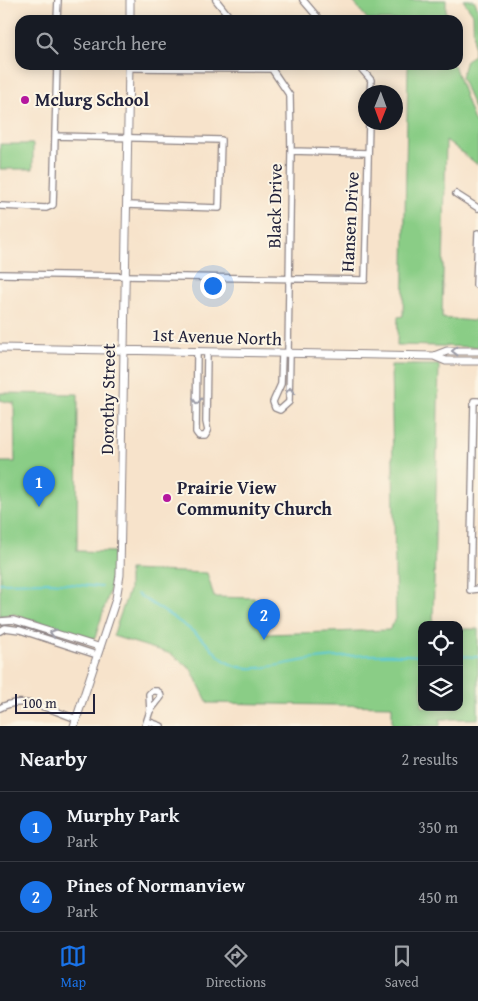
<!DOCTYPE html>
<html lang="en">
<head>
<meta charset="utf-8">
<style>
	:root { --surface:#171b24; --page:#20242c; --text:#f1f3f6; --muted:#9ea1a6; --line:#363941; --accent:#1a73e8 }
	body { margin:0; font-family:"Gentium Book Plus",serif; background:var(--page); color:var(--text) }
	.controls { position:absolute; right:15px; bottom:15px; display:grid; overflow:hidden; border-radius:10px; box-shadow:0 2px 12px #0003 }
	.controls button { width:45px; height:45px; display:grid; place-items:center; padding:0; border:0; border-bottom:1px solid var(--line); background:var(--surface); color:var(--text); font:25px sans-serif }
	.compass { position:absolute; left:358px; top:85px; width:45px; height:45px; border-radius:50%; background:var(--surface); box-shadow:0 2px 12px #0003; rotate:181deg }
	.scale { position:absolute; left:15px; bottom:12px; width:80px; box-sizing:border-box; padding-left:5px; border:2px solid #22223b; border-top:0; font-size:14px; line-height:18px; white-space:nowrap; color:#22223b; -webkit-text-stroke:4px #fcf5e5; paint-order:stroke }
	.you { position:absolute; left:212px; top:285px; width:18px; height:18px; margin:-12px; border:4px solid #fff; border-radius:50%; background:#1a73e8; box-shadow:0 0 0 8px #1a73e833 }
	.badge { display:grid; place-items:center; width:32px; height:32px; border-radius:50%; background:var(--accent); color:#fff; font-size:16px; font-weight:700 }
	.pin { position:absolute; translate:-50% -41px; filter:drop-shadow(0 1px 2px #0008) }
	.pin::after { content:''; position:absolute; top:26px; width:18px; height:15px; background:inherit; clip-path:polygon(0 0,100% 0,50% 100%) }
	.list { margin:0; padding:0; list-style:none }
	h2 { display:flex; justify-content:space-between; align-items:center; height:65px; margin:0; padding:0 20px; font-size:21px }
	h2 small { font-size:16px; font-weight:400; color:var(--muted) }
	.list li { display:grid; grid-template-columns:32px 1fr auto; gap:15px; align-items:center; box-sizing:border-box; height:70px; padding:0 20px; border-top:1px solid var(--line) }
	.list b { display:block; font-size:19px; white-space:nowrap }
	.list p { margin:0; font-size:16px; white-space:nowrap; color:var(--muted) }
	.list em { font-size:16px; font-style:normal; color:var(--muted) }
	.icon { flex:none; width:28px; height:28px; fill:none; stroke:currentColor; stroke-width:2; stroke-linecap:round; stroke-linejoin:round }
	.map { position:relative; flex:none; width:478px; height:726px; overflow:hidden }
	.search { position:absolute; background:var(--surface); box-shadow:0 2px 12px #0003; left:15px; right:15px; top:15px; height:55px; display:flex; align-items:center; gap:12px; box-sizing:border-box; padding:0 18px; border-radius:15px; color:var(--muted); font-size:19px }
	.sheet { height:205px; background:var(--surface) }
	nav { display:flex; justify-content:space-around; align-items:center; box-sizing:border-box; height:70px; border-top:1px solid var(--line); background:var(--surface); font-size:14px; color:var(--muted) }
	nav a { display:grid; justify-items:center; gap:2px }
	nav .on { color:var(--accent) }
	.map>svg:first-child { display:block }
</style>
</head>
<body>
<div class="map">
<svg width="478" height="726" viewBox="0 0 478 726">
	<rect width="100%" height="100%" fill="#fcf5e5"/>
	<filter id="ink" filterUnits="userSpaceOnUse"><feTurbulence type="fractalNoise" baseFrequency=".02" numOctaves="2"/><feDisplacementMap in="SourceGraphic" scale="10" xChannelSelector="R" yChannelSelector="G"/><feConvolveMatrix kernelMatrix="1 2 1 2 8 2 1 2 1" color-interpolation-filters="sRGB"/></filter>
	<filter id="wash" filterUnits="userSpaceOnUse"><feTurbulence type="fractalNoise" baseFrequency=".0096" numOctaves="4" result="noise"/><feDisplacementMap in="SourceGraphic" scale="20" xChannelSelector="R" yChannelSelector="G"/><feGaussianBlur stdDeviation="1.12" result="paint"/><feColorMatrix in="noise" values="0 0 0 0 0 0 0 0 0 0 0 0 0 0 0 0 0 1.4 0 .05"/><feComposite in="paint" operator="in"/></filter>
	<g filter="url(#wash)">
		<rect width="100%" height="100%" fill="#f7e3cb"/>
		<path fill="#8acd86" stroke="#567860" d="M352,0H446V20H368Z
			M463,0H474L478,8V119L461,77L466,60L474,55L473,14Z
			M405,65H454L474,121L478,127V165L446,140L442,318L473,321L478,317V347L397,345L398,317L403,316L408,68Z
			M0,144H33V169H0Z
			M391,365H439L433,625H422V707H459V629H478V719H440V726H392V706L208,703L191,669L171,654L113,636L129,590V570L207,573L214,597L255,598L267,634L389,630L396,619Z
			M0,393L78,394L77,551L114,552L113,580L95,638L89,639L14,614L0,616V462H15L14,402L12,403L0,400Z"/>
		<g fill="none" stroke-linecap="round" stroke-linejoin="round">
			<path stroke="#5dc9d5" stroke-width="2" d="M0,583L50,582L101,587
				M137,594C158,608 181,621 200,637C212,647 220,661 235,666C258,673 291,661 315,659C351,655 386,653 422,656
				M459,656L478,657"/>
		</g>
	</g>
	<g filter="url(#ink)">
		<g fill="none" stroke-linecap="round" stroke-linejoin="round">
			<defs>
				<path id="minor" d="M216,0L232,20
					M303,0L320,20
					M57,20L58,0
					M269,65L290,96L291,151L288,354
					M358,65L371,80L370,92
					M129,68L272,69
					M55,136L221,140L219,208L127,205
					M291,151L368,153
					M456,194L478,208
					M0,206L46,208L53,205L57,65
					M478,233L476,285L478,286
					M0,274L365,280L369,122
					M197,353L196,432L199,436H205L208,431L206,422L207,353
					M282,354L281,384L273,402L275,408L280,410L289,402L290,354
					M478,401H474L470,590L478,589
					M0,621L13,620L100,647
					M0,631L5,628L20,630L97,655
					M0,708C23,694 53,711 77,719
					M147,721L161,726
					M145,726L150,711L161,697L160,693L157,691H152L149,694L150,711"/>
				<path id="tertiary" d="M130,20V0
					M0,348L434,356L446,361H478
					M434,356L447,351H478
					M74,726L116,599L120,575L129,65"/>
			</defs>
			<use href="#minor" stroke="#8c8283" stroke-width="8"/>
			<use href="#tertiary" stroke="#8c8283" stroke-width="9"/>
			<use href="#minor" stroke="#fff" stroke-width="5.5"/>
			<use href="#tertiary" stroke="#fff" stroke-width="7"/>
		</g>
		<defs><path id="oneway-chevron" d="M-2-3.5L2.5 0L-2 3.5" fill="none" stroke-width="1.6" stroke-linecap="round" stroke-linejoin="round" transform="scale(1.25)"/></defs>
		<g stroke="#9c9ca7">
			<use href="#oneway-chevron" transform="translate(455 351) rotate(180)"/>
			<use href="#oneway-chevron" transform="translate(290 391) rotate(-89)"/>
			<use href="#oneway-chevron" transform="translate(197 401) rotate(91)"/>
			<use href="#oneway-chevron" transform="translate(53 633) rotate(-163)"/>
		</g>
	</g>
	<g fill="#b5179e" stroke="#fcf5e5" stroke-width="2">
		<circle cx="25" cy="100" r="5"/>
		<circle cx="167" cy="498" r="5"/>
	</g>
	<g text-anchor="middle" stroke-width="4" stroke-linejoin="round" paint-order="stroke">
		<g font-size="18" font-weight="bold" fill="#22223b" stroke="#fcf5e5" text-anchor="start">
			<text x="35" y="106">Mclurg School</text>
			<text x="177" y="494">Prairie View<tspan x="177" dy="21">Community Church</tspan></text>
		</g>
		<g font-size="18" fill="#22223b" stroke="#fcf5e5">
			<text transform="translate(275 206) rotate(-89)" y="6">Black Drive</text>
			<text transform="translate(350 222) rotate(-87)" y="6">Hansen Drive</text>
			<text transform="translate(217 337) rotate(2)" y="6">1st Avenue North</text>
			<text transform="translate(108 399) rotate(-89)" y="6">Dorothy Street</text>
		</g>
	</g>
</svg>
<div class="controls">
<button><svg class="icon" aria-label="locate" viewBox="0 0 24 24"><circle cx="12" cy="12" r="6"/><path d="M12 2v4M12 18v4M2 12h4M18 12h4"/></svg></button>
<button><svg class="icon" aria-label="layers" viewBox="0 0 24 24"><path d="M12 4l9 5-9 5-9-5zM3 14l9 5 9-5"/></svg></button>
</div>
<svg class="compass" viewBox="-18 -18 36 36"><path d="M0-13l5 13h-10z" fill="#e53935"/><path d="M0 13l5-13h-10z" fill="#9ea1a6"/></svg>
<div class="scale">100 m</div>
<div class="you"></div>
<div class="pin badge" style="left:39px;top:507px">1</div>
<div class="pin badge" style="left:264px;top:640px">2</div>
<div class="search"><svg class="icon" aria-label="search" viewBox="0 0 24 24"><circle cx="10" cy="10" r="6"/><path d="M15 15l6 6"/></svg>Search here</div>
</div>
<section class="sheet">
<h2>Nearby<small>2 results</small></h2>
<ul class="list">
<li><span class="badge">1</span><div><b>Murphy Park</b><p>Park</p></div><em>350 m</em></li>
<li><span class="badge">2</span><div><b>Pines of Normanview</b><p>Park</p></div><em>450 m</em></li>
</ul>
</section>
<nav>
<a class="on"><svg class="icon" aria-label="map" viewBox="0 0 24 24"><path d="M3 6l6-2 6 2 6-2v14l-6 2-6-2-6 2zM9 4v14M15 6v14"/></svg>Map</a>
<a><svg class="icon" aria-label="directions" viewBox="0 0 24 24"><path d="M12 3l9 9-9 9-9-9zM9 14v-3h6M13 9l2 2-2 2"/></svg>Directions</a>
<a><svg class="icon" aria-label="saved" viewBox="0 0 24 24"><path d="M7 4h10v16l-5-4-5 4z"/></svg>Saved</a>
</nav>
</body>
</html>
